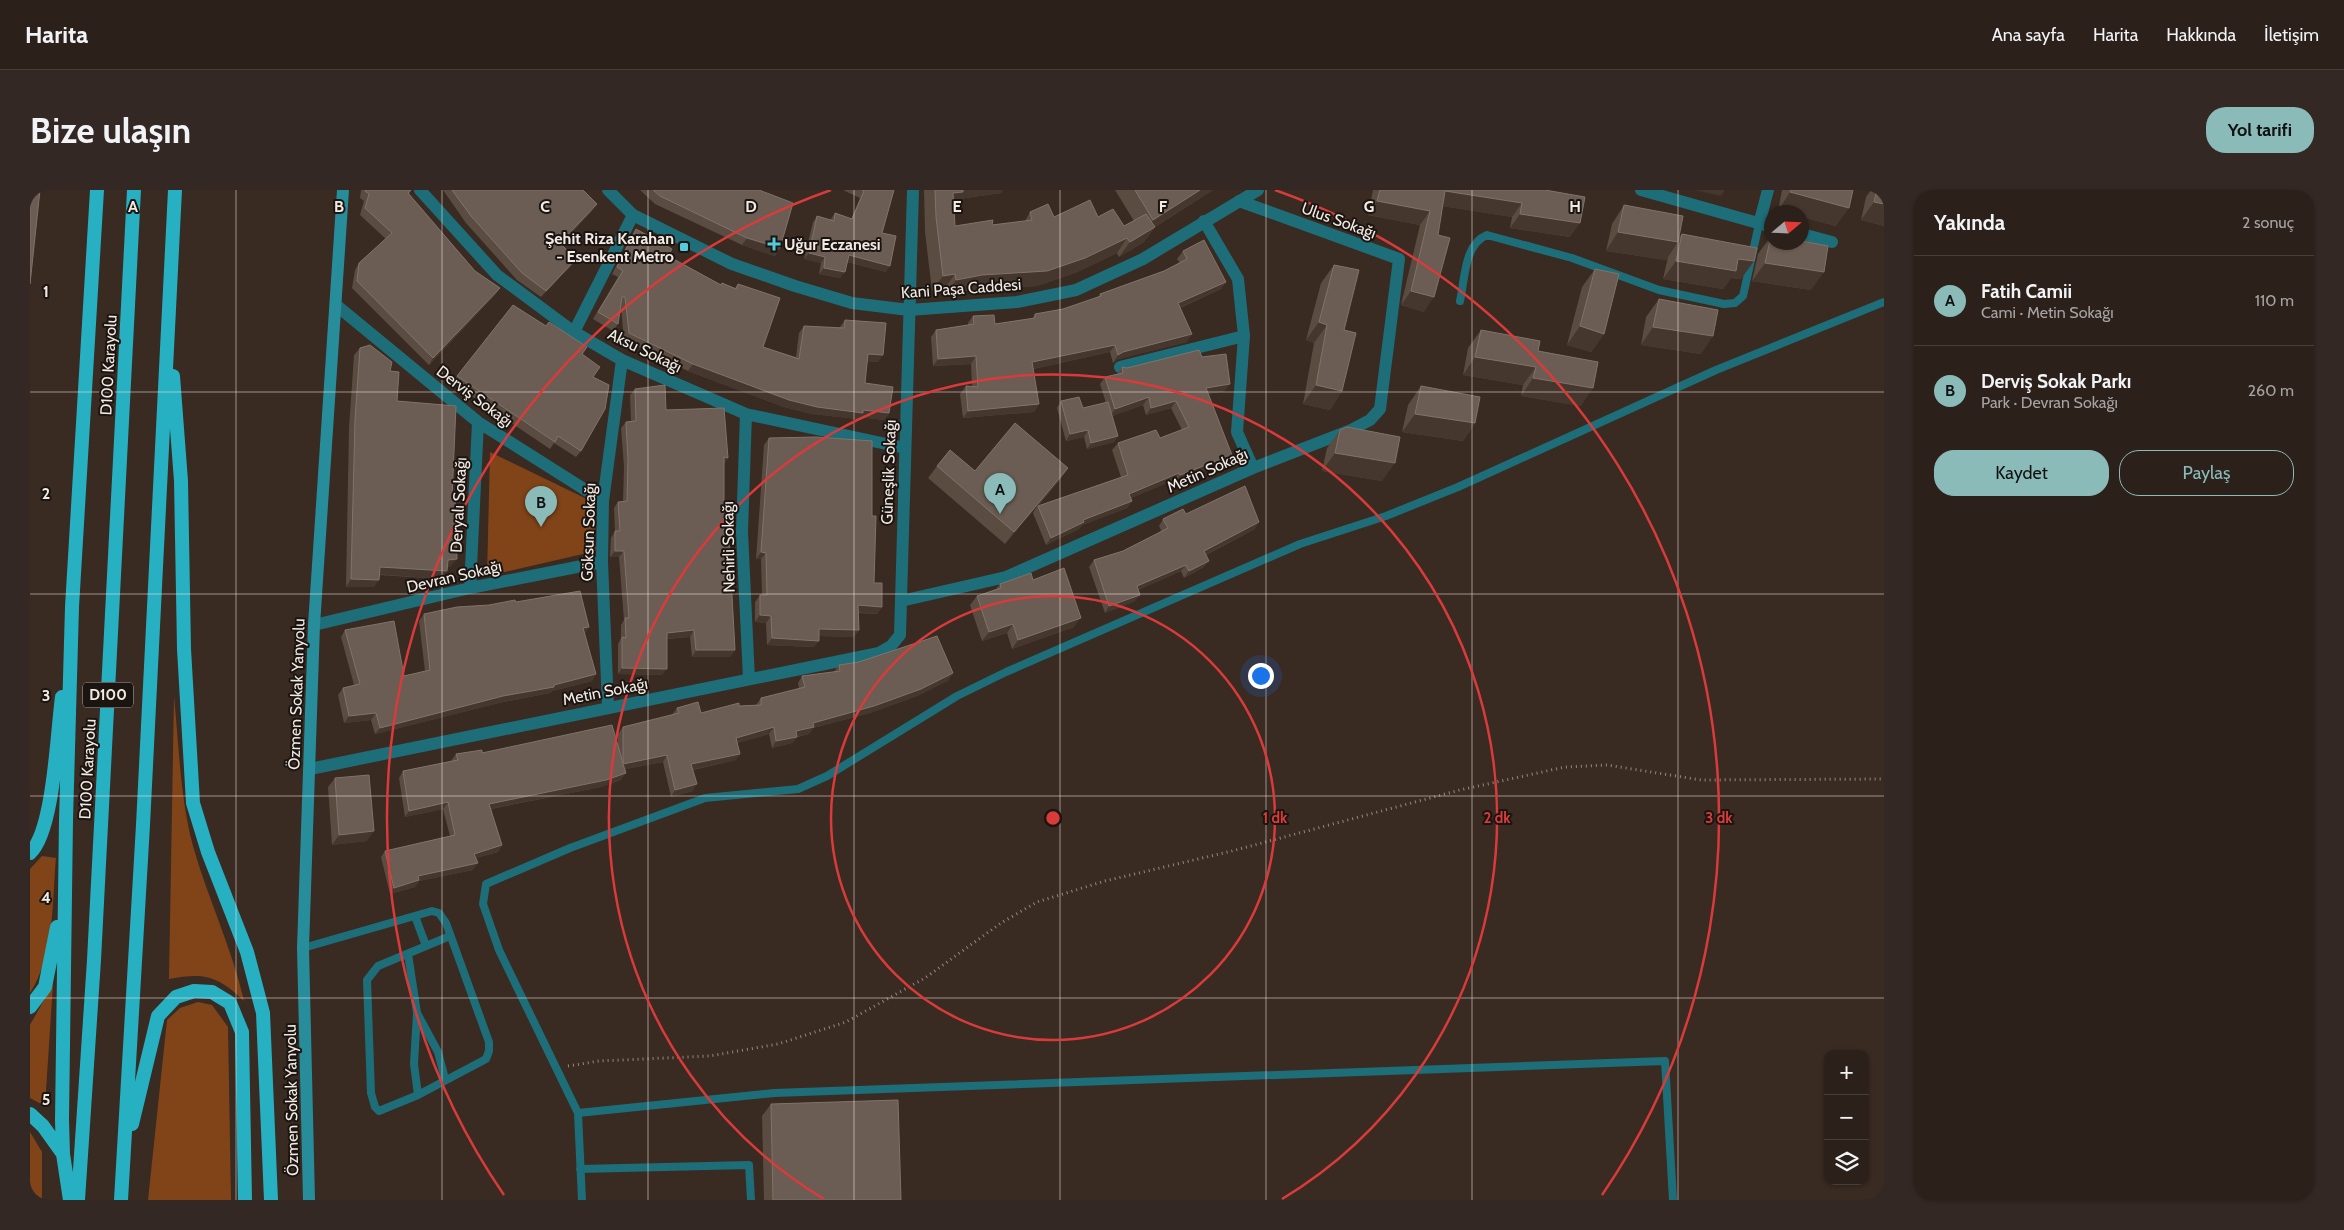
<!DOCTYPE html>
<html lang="tr">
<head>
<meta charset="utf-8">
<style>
	:root { --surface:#2b201a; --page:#332823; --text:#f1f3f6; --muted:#a6a3a2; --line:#473e39; --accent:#8bbbb9 }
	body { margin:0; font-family:Cabin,sans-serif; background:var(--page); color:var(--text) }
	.controls { position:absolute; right:15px; bottom:15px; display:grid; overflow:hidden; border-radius:10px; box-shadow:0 1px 4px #0004 }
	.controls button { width:45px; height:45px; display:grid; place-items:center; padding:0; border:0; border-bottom:1px solid var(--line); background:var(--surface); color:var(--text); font:25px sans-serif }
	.compass { position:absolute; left:1734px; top:15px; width:45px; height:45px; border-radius:50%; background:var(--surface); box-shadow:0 1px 4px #0004; rotate:71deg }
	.you { position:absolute; left:1230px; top:485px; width:18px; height:18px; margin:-12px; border:4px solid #fff; border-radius:50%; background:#1a73e8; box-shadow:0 0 0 8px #1a73e833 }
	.badge { display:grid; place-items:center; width:32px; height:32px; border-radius:50%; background:var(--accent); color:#111; font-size:16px; font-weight:700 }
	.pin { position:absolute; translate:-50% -41px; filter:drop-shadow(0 1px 2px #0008) }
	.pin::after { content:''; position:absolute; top:26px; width:18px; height:15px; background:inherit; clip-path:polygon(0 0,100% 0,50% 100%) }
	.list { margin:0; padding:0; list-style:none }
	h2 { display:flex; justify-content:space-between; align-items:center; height:65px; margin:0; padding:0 20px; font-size:21px }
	h2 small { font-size:16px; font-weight:400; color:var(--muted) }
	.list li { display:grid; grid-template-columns:32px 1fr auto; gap:15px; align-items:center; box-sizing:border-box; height:90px; padding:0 20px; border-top:1px solid var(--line) }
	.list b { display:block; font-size:19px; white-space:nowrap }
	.list p { margin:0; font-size:16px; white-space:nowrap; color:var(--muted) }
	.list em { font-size:16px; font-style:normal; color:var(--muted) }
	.actions { display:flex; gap:10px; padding:15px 20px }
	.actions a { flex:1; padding:11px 0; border:1px solid var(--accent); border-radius:20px; text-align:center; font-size:18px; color:var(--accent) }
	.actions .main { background:var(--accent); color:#111 }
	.icon { flex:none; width:28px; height:28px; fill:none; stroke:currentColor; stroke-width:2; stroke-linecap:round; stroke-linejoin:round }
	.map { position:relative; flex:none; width:1854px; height:1010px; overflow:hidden; border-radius:20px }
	header { display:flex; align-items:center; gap:30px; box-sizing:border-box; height:70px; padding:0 25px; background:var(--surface); border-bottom:1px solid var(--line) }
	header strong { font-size:24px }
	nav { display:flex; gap:28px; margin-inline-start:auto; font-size:18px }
	.intro { display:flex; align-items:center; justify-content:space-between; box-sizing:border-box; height:120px; padding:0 30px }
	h1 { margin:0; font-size:35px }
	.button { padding:12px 22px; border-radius:20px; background:var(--accent); color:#111; font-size:18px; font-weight:700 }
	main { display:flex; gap:30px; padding:0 30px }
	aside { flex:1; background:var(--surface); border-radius:20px; box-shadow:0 1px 4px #0004 }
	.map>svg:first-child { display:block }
</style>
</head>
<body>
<header>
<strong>Harita</strong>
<nav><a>Ana sayfa</a><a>Harita</a><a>Hakkında</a><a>İletişim</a></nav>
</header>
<div class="intro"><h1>Bize ulaşın</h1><a class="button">Yol tarifi</a></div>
<main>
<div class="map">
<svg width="1854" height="1010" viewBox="0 0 1854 1010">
	<rect width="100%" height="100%" fill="#392a22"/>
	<path fill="#814418" d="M460,262L563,312L566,361L457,386Z
		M144,506C149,556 150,607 163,656C178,709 202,758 214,811C188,786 175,782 139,789Z
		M12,666L26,668C22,711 25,765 0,803V679Z
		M23,794L15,916L0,908V835Z
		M168,812L182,815L198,837L201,1010H118L137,830L150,818Z
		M0,942L12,962V1010H0Z"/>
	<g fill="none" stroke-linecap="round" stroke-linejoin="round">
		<path stroke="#948881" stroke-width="3" stroke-dasharray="1 4" stroke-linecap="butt" d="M538,876L569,871L680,866L748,854L816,832L895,788L971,733L1007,712L1075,691L1202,661L1430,600L1535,577L1577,575L1671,590L1854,589"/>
		<path stroke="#1d6e78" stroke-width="8" d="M1430,111C1435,89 1434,54 1457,45L1542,68L1629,100L1694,114L1705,113L1713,106L1729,34
			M385,726L396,756
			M273,758L402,721L409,723L416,733L459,852V861L456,869L388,905L349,921L345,917L341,903L337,790L348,776L420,746
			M378,764L387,823L384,874L388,905
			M387,823L408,862L415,889
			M548,923L744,903L1635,871L1643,1010
			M550,979L719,975L721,1010
			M552,1010L548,923L469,760L453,714L456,694L540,658L675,608L768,599L797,586L927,506L976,482L1270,354L1356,326L1428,297L1686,180L1854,112"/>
		<path stroke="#1d6e78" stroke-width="12" d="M390,0L467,85L544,142L592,170L716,224L875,258
			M1611,0L1742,37
			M1174,31L1208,89L1214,146L1207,242L1223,278
			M1729,34L1738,0
			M1772,44L1802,52
			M306,115L448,232L573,311
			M544,142L603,25
			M1090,177L1214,146
			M716,224L712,342L719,489
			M440,398L448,232
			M871,411L976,387L1223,278L1321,240L1340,230L1350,219L1369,69L1209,11
			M284,435L440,398L572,372
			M578,517L572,372L573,311L592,170
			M280,579L849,463L861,456L870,445L883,0"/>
		<path stroke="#1d6e78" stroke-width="12" d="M578,0L603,25L702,74L765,96L822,113L879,120L987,112L1046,100L1113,69L1228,0"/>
		<path stroke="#278d9b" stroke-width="12" d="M279,1010L273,758L284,435L313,0"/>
		<path stroke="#26b0c1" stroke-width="14" d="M143,186L151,291L154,459L163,613L178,662L217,762L233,823L241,1010
			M0,663C24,641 27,542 32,507
			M0,817L15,797L27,737
			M0,924L13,936L33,964
			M102,934L128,826L146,807L164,801L182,802L200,813L212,842L215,1010
			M40,1010L33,964L32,930L36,630L42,417L67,0
			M48,1010L64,770L104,0
			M91,1010L113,635L145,0"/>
	</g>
	<path fill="#5b4c42" d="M331,0H381L379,4L445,81L470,98L465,105L399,175L322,98L325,80L329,73L356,49L330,25L334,11L330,8Z
		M413,0H553L562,21L531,54L546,69L541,76L511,107L487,90L436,33Z
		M610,0H729L750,58L745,66L712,55L625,14Z
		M813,0H864L852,43L856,82L817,72L810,88L789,84L791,73L774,69L783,32L787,26L800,30L805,23L821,29L830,8Z
		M894,0H973L971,3L929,9L924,16L925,36L962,35L995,31L1000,22L1024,27H1068L1094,36L1104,31L1085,0H1183L1125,37L1114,52L1089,67L1087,63L1045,83L1007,96L941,100L916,104L915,98L902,101L895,42Z
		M1343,0H1515L1540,47L1480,38L1482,27L1412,16L1394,122L1371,115L1390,35L1338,25Z
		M1752,0H1823L1806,36L1772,27V22H1755L1748,21Z
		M1841,0H1854V36L1831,30L1836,7Z
		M1594,15L1649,47L1652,44L1724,71L1711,89L1701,88L1693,99L1633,89L1638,67L1636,70L1576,61L1582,34Z
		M606,39L638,66L691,95L692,93L705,98L708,94L733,157L766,167L769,143L774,136L810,138V137L815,130L848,172L837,171L835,193L859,223L854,230L830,227L828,229L782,224L754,217L658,181L594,150L591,117L588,134L583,141L563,129L588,87L582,84L602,46Z
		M1741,46L1781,100L1722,91L1728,64Z
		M1153,61L1196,92L1191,99L1150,118L1157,152L1088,169L1083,173L1080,162L1003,179L1009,214L1004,222L933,228L930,204L936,196H942L941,174L903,176L901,147L906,140L938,135V133L943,126L965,134L1002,129L1005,124L1033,119L1068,107L1070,104L1134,81L1150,73L1147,69Z
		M1304,75L1314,140L1312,201L1300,220L1273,214L1284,153L1276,150L1291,93Z
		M1565,79L1574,144L1561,162L1537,155L1552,97Z
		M1629,109L1671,164L1611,155L1616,127Z
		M1451,140L1508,161L1551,216L1491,206L1493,195L1433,185L1438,158Z
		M330,158L360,181L367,211L422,308L421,376L417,377L412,389L350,385L344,397H316L319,238L324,165Z
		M552,164L563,187L551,261L546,267L524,253L520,259L422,193L427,186Z
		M1172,167L1195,201L1178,204L1197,272L1145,293L1144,290L1101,308L1102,311L1097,318L1052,335L1049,339L1016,355L1003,323L1007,316L975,354L898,288L907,276L945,281L1038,278L1029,291L1008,316L1091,287L1082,260L1088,253L1130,248L1152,240L1141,218L1116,225L1113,215L1082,226L1088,246L1084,252L1057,259L1054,247L1036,251L1027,218L1031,211L1053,218L1076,213L1070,194L1075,187L1087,184L1092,177L1097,178Z
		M1391,196L1445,233L1433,251L1372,242L1378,215Z
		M605,199L636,220L698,268L694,274V351L705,460L700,467H662L660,447L637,449L632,485L588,484V454L591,448V435L594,430L589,367H580L581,348L585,341L584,318L588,312L593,311L594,277L591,238L596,232L601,231L600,205Z
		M1310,240L1352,291L1292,281L1297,258Z
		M739,248L842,326L844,393L852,417L847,424L828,423L829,440L824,447L789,446L784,457L737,455L736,433L725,432V412L730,405H732L731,369H726L734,255Z
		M1156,324L1225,339L1176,365L1174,377L1154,388L1151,381L1108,400L1105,411L1075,423L1059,377L1064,370L1093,361L1132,342L1129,336L1133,329Z
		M1003,390L1044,437L982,459L977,443L952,451L940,415L947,406L966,399L970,394Z
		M486,412L554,444L566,484L562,491L522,501L520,503L469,513L345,544L341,530L314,533L308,505L313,498L324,495L311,447L315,440L374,486L395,481L389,431L394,424L459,415Z
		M809,475L919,490L887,506L840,523L783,538L779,544L767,547L762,553L742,558L739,544L707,553L706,570L663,580V601L641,607L633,572L595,579L591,590L571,597L461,619L472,655L468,662L446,668L443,680L389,691L385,697L360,704L351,667L355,661L420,646L413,619L375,627L369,588L373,581L421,571L426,564L588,556V544L593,537L642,525L647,518L671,523L709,516L726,515L731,508L769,499L768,493L772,486L804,482Z
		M305,588L337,651L302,655L298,597Z
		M741,914L871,1010H734L732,926Z"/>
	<path fill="#46372e" d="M929,0H973L971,3L929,9L923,17V3Z
		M1170,0H1183L1123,38L1125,37L1114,52L1089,67L1100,52L1113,44L1123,30Z
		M1664,0H1695L1691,6Z
		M1415,1L1492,13L1482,27L1405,15Z
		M1760,2L1819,18L1806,36L1772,27V22H1755L1748,21Z
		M1347,11L1400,21L1390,35L1338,25Z
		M1844,12L1854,14V36L1831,30Z
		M567,14L562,21L525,60L530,53Z
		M1490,24L1550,33L1540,47L1480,38Z
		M1588,42L1648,52L1636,70L1576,61Z
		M717,48L750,58L745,66L712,55Z
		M1097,48L1087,63L1045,83L1007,96L941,100L916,104L926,90Z
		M779,63L795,67L791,73L774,69Z
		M819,65L860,76L856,82L814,71Z
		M546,69L541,76L511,107L516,101Z
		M1708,69L1724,71L1711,89L1701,88L1693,99L1633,89L1646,71Z
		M1735,73L1794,82L1781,100L1722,91Z
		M794,78L815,82L810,88L789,84Z
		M925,84L915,98L902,101L913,86Z
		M1196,92L1191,99L1142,121L1148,113Z
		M470,98L465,105L399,175L403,168Z
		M1381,101L1404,107L1394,122L1371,115Z
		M1289,132L1297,135L1284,153L1276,150Z
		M1550,136L1574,144L1561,162L1537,155Z
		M1623,137L1683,146L1671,164L1611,155Z
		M1162,144L1157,152L1088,169L1083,173L1088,165L1093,162Z
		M1085,155L1080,162L997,180L1002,172Z
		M838,164L853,165L848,172L833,171Z
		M946,166L941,174L903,176L908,169Z
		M1445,167L1506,177L1493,195L1433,185Z
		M663,174L833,220L859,223L854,230L830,227L828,229L782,224L754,217L658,181Z
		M1503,188L1563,198L1551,216L1491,206Z
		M1200,194L1195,201L1171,205L1176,198Z
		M1286,195L1312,201L1300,220L1273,214Z
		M1119,207L1113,215L1080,227L1085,219Z
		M1146,211L1141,218L1116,225L1121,218Z
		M1009,214L1004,222L933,228L938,221Z
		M1385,224L1445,233L1433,251L1372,242Z
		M1058,240L1054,247L1036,251L1040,244Z
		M1088,246L1084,252L1057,259L1061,253Z
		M1305,263L1365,273L1352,291L1292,281Z
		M1202,265L1197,272L1145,293L1150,285Z
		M694,267L698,268L694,274Z
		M1038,278L1029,291L975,354L984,342Z
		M1149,283L1144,290L1094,311L1099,304Z
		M1102,311L1097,318L1052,335L1049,339L1016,355L1021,348L1053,330Z
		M1229,332L1225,339L1169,368L1174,361Z
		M585,361H594L589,367H580Z
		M731,362L736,363L731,369H726Z
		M427,369L421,376L413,378L418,370Z
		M1179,371L1174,377L1154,388L1159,381Z
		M1156,375L1151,381L1102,403L1107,396Z
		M350,377L417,381L412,389L345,384Z
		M321,389L349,390L344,397H316Z
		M1110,405L1105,411L1075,423L1079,416Z
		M828,415L852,417L847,424L824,422Z
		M730,425L741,426L736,433L725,432Z
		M1051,428L1044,437L982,459L988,450Z
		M983,434L977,443L952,451L959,442Z
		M559,437L555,444L553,438Z
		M789,439L829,440L824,447L784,446Z
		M664,440L660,447L633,449L637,443Z
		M742,448L789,451L784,457L737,455Z
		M666,460H705L700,467H662Z
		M592,478L637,479L632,485L588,484Z
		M923,483L919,490L887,506L840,523L783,538L779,544L761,548L766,541L783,533Z
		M566,484L562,491L522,501L520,503L469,513L345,544L350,538L473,506Z
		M346,523L341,530L314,533L319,526Z
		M744,537L739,544L701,555L706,548Z
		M767,547L762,553L742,558L746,551Z
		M710,564L706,570L656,581L661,574Z
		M637,565L633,572L588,581L593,574Z
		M596,583L591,590L571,597L454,620L459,614Z
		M667,594L663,601L641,607L645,600Z
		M418,612L413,619L375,627L379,621Z
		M344,641L337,651L302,655L309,645Z
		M472,655L468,662L439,670L444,664Z
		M448,673L443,680L389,691L385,697L360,704L364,698L388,686Z"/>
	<path fill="#6b5d54" stroke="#80736a" d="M0,0H10L0,94Z
		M335,0H381L378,3L445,81L470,98L403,168L327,91L329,73L362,43L335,18L339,4L335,1Z
		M422,0H553L567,14L530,53L546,69L516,101L492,83L441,26Z
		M623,0H729L763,13L750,58L717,48L630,6Z
		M832,0H864L852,43L866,46L860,76L819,65L815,82L794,78L795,67L779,63L787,26L804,31L805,23L822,29L834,1Z
		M905,0H933V2L923,3L925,36L963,30L962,35L1002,30L1000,22L1018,14L1024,27L1060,10L1068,27L1083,19L1094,36L1116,24L1125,37L1100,52L1097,48L1055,68L1017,81L952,85L926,90L925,84L913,86L906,27Z
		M1105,0H1170L1123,30Z
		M1350,0H1515L1555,7L1550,33L1490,24L1492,13L1415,1L1408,45L1420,48L1404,107L1381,101L1400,21L1347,11Z
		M1761,0H1823L1819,18L1760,2Z
		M1847,0H1854V14L1844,12Z
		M1594,15L1653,26L1648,52L1588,42Z
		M606,39L642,59L638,66L691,95L692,93L706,99L708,94L750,108L733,157L769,169L774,136L814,138L815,130L856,133L853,165L838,164L835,193L863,197L859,223L833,220V223L787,217L759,210L663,174L599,143L595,107H592L588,134L568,122L593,81L587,77Z
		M1652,44L1727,58L1724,71L1708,69L1706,81L1646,71Z
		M1741,46L1742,52H1772V51L1798,56L1794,82L1735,73Z
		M1174,50L1196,92L1148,113L1162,144L1093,162L1088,165L1085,155L1002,172L1009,214L938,221L936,196L948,197L946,166L908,169L906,140L944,134L943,126L964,125L965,134L1005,128V124L1033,119L1071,106L1070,104L1134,81L1157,69L1153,61Z
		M1304,75L1329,80L1314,140L1326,143L1312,201L1286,195L1297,135L1289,132Z
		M1565,79L1589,84L1574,144L1550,136Z
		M1629,109L1688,120L1683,146L1623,137Z
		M483,115L516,136L519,132L557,157L552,164L570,177L563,187L579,195L575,219L551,261L528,246L525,252L427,186Z
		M1451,140L1510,151L1508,161L1568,172L1563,198L1503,188L1506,177L1445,167Z
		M340,155L362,172L360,181L369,182L367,211L426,216L422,308H425L427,369L418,370L417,381L350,377L349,390L321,389L325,230L330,158Z
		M1169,160L1172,167L1196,164L1200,194L1176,198L1202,265L1150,285L1149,283L1099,304L1102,311L1053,330L1054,332L1021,348L1008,316L1098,285L1088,253L1126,240L1130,248L1159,237L1146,211L1121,218L1119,207L1085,219L1075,187L1093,183L1092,177L1097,178Z
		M635,195L636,220L694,218L698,268L694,267V351H699L705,460H666L664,440L637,443V479L592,478V447L596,448L595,428H599L594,361H585V341H590L588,312L597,311L598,271L596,232L606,231L605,199Z
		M1391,196L1450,207L1445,233L1385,224Z
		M1049,207L1053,218L1078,212L1088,246L1061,253L1058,240L1040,244L1031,211Z
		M985,233L1038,278L984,342L907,276L920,260L945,281Z
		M1317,237L1370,247L1365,273L1305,263L1310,240Z
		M786,247L842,251V326H846L844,393H852V417L828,415L829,440L789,439V451L742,448L741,426L730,425V405H737L736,363L731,362L739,248Z
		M1215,296L1229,332L1174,361L1179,371L1159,381L1156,375L1107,396L1110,405L1079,416L1064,370L1093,361L1138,338L1133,329L1153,319L1156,324Z
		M1034,378L1051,428L988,450L983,434L959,442L947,406L971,398L970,394L1001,383L1003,390Z
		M550,401L559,437L553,438L566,484L524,495V497L473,506L350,538L346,523L319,526L313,498L330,494L315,440L364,431L374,486L400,480L394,424L427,417L459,415L485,410L486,412Z
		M907,446L923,483L891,499L844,516L783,533L784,537L766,541L767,547L746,551L744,537L706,548L710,564L661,574L667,594L645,600L637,565L593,574L596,583L576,590L459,614L472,655L444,664L448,673L388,686L389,690L364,698L355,661L425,645L418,612L379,621L373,581L428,570L426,564L452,560V563L582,535L593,573V537L649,523L647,518L668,512L671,523L709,513V516L731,515V508L775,497L772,486L810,481L809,475L829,472Z
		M339,585L344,641L309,645L305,588Z
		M868,910L871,1010H743L741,914Z"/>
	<path fill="none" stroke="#f4eae4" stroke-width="1" stroke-opacity="0.55" d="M206,0V1010M412,0V1010M618,0V1010M824,0V1010M1030,0V1010M1236,0V1010M1442,0V1010M1648,0V1010M0,202H1854M0,404H1854M0,606H1854M0,808H1854"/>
	<g fill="none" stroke="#d93b3b" stroke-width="2.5">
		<circle cx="1023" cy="628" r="222"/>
		<path d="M794 1009A444 444 0 1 1 1252 1009"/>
		<path d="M474 1005A666 666 0 0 1 801 0M1245 0A666 666 0 0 1 1572 1005"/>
	</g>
	<g fill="#53cbdc" stroke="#1b1511" stroke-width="2">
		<path d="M741.5 46.5h5v5h5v5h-5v5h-5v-5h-5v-5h5z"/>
		<rect x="649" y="52" width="10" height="10" rx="2.5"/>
	</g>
	<g text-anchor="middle" stroke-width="4" stroke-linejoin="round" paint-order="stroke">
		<rect fill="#1b1511" stroke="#b3aaa5" stroke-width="1" x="53" y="492.5" width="50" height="25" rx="4"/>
		<g font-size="15" font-weight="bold" fill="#f4eae4">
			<text x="78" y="510">D100</text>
		</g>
		<g font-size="16" fill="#f4eae4" stroke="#1b1511">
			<text transform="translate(1309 30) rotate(20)" y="6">Ulus Sokağı</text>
			<text transform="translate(931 98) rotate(-4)" y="6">Kani Paşa Caddesi</text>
			<text transform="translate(615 160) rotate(26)" y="6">Aksu Sokağı</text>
			<text transform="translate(78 175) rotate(-87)" y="6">D100 Karayolu</text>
			<text transform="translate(445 206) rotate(37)" y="6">Derviş Sokağı</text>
			<text transform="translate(1177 280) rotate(-24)" y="6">Metin Sokağı</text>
			<text transform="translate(858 282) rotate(-88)" y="6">Güneşlik Sokağı</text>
			<text transform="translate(428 315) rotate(-87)" y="6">Deryalı Sokağı</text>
			<text transform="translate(558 342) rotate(-88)" y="6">Göksun Sokağı</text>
			<text transform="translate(698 357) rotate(-91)" y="6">Nehirli Sokağı</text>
			<text transform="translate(424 386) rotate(-13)" y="6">Devran Sokağı</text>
			<text transform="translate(575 501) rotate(-11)" y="6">Metin Sokağı</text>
			<text transform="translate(266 504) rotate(-88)" y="6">Özmen Sokak Yanyolu</text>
			<text transform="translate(57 579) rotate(-87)" y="6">D100 Karayolu</text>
			<text transform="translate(261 910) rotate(-91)" y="6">Özmen Sokak Yanyolu</text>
		</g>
		<g font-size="16" font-weight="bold" fill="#f4eae4" stroke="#1b1511" text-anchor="end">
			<text x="644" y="54">Şehi̇t Riza Karahan<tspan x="644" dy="18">- Esenkent Metro</tspan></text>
			<text x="754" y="60" text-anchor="start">Uğur Eczanesi</text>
		</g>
	</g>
	<g font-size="16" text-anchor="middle" font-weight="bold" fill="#f4eae4" stroke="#1b1511" stroke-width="4" stroke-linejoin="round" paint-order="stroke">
		<text x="103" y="22">A</text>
		<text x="309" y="22">B</text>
		<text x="515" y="22">C</text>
		<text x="721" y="22">D</text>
		<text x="927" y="22">E</text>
		<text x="1133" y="22">F</text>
		<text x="1339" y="22">G</text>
		<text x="1545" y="22">H</text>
		<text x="16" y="107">1</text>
		<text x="16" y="309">2</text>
		<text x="16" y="511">3</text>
		<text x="16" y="713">4</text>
		<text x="16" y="915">5</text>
	</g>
	<circle cx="1023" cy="628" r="8" fill="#d93b3b" stroke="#1b1511" stroke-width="2.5"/>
	<g font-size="15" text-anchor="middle" font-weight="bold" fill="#d93b3b" stroke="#1b1511" stroke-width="4" stroke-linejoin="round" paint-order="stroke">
		<text x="1245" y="633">1 dk</text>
		<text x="1467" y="633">2 dk</text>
		<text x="1689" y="633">3 dk</text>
	</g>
</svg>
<div class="controls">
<button>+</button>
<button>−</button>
<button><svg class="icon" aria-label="layers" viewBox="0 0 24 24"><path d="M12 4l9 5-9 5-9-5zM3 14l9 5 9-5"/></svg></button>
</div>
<svg class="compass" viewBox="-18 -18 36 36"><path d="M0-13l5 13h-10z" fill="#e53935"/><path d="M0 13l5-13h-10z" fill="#a6a3a2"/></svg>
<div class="you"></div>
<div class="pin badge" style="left:970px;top:324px">A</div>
<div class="pin badge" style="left:511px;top:337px">B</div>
</div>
<aside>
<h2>Yakında<small>2 sonuç</small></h2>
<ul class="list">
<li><span class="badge">A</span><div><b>Fatih Camii</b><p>Cami · Metin Sokağı</p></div><em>110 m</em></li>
<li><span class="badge">B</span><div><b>Derviş Sokak Parkı</b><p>Park · Devran Sokağı</p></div><em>260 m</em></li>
</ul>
<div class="actions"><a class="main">Kaydet</a><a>Paylaş</a></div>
</aside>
</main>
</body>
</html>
